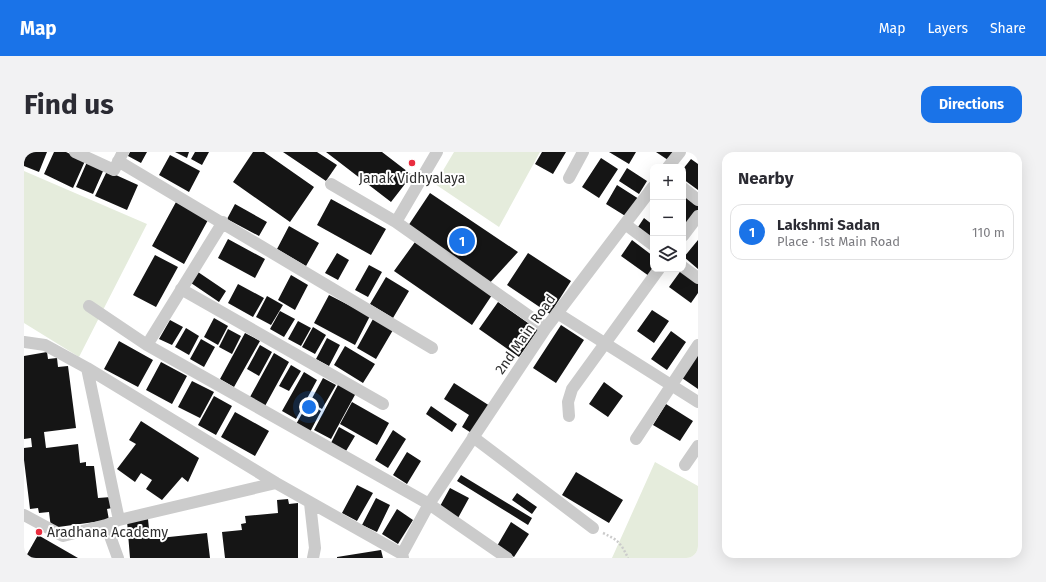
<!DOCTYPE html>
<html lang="en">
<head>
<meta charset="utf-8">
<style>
	:root { --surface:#fff; --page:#f2f2f3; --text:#2b2b33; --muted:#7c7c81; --line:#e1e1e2; --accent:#1a73e8 }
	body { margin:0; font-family:"Fira Sans",sans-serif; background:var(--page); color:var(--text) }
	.controls { position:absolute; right:12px; top:12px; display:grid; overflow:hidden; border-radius:8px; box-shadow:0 4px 16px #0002 }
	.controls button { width:36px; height:36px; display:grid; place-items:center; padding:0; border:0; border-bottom:1px solid var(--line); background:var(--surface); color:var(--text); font:20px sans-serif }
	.you { position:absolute; left:285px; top:255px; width:14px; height:14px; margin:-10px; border:3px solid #fff; border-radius:50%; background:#1a73e8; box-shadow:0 0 0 6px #1a73e833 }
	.badge { display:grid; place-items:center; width:26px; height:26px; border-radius:50%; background:var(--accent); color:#fff; font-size:13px; font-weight:700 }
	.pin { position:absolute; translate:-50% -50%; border:2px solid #fff; box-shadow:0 1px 4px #0006 }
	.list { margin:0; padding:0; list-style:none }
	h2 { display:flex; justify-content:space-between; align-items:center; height:52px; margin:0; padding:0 16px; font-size:17px }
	h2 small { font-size:13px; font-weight:400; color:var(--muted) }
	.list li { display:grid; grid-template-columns:26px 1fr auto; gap:12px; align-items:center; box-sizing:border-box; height:56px; margin:0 8px 8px; padding:0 8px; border:1px solid var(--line); border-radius:12px }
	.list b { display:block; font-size:15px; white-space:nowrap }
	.list p { margin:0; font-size:13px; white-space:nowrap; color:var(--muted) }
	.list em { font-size:13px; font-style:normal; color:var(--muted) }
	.icon { flex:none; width:22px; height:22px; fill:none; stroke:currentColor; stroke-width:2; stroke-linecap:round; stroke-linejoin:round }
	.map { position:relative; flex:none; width:674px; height:406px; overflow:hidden; border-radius:12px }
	header { display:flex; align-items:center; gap:24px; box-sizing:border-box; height:56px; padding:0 20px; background:var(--accent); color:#fff }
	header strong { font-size:19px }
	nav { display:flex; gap:22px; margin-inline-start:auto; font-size:14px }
	.intro { display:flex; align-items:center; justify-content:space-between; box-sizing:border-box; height:96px; padding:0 24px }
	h1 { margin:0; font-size:28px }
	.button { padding:10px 18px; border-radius:12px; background:var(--accent); color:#fff; font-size:14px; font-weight:700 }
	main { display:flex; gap:24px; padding:0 24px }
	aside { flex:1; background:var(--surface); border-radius:12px; box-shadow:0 4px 16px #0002 }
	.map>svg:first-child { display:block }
</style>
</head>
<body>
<header>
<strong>Map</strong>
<nav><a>Map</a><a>Layers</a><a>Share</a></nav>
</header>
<div class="intro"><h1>Find us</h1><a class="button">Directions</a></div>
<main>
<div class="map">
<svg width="674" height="406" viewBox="0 0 674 406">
	<rect width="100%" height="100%" fill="#fff"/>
	<path fill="#e5ecdc" d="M430,0H516L475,75L411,32Z
		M0,19L123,72L55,205L0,171Z
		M631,310L674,334V406H588Z"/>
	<path fill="#151515" d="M0,0H23L15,20L0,14Z
		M30,0H42L61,9L49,36L20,22Z
		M106,0H123L117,11L104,4Z
		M151,0H165L163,6Z
		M171,0H185L178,13L167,7Z
		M229,0H240L290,35L266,70L209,30Z
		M259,0H293L313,13L302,29Z
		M302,0H358L388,23L367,50Z
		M518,0H542L529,22L511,12Z
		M585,0H612L605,12Z
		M632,0H653L647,10Z
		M146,3L176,19L165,40L135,23Z
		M577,6L594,17L575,46L558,35Z
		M667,7L674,12V38L659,27V17Z
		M63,10L80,17L69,42L52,35Z
		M603,16L623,29L615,42L595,29Z
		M83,19L114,33L103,58L71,44Z
		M593,33L615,47L603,65L582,52Z
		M406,41L494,100L463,134L382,77Z
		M659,42L674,54V60L663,75L659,71Z
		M307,47L362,77L347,103L293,73Z
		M152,50L184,68L160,112L128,94Z
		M211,52L243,70L235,84L203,67Z
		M620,66L629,73V87L614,75Z
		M265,74L295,91L282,114L253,97Z
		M204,87L241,107L231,126L194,106Z
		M608,88L629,104V117L625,124L597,104Z
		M674,88V117L660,105Z
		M391,90L468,143L448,173L370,119Z
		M313,101L325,108L314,128L301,121Z
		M504,101L547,129L526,162L483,133Z
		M131,103L154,115L132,155L109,143Z
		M345,113L358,120L344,145L331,138Z
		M658,117L674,126V141L667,151L645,135Z
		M174,120L202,139L195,150L167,131Z
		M267,123L284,133L271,158L254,148Z
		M362,125L385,139L369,166L346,152Z
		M214,132L240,146L229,165L204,151Z
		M305,143L346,164L331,193L290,171Z
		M243,144L259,153L247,173L232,165Z
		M474,150L514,178L495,205L455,177Z
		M628,158L645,169L630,191L613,179Z
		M256,159L271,167L260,185L246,177Z
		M190,166L204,174L194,193L180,185Z
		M349,167L369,178L352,207L333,196Z
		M146,168L159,175L148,193L135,187Z
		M274,169L287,176L277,194L264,187Z
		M537,173L560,188L532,231L509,216Z
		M289,175L302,183L291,202L278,195Z
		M162,176L175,184L165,203L151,195Z
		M204,177L217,184L208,202L195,195Z
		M647,179L662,190L643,218L627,207Z
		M221,181L236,189L210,235L196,227Z
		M303,186L316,193L305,214L292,207Z
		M177,187L191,195L180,215L166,207Z
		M95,189L129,208L114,235L80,217Z
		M236,193L248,200L235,224L223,217Z
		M321,194L351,212L339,231L310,213Z
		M23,200L24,207L33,206L34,215L44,214L52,276L20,280L22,296L54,292L56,311L62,310V314H70L74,346L87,345L88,356L83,357L85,368L27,376L25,360L15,361L14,356L6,357L0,308V296L8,295L7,286L0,287V204Z
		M250,201L265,210L241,254L226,245Z
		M674,202V237L658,226Z
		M137,210L163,224L148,252L122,238Z
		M267,213L277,219L265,239L255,234Z
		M280,220L293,228L272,267L258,259Z
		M299,226L312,233L298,257L286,250Z
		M168,229L190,240L176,266L154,255Z
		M580,230L599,244L584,265L565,252Z
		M315,231L332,241L307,287L290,278Z
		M430,231L466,254L449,282L438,275L445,263L420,247Z
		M190,244L208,254L192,283L174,273Z
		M328,250L365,271L353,293L316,272Z
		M284,251L297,259L285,282L271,274Z
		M642,252L669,269L656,289L629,273Z
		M407,254L433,272L428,280L402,262Z
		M211,260L245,279L231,304L197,285Z
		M117,269L175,306L164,330L158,325L138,348L122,337L128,328L117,321L111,330L93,317L112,292L105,288Z
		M315,275L331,284L322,299L307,291Z
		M369,278L382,287L364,316L351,308Z
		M383,300L397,309L383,332L369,323Z
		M552,320L599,348L585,371L538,343Z
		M437,323L508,366L504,373L433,329Z
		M333,333L349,341L333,369L318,361Z
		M426,336L445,346L434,366L415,356Z
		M493,341L513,355L508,362L488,348Z
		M352,346L366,353L353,380L338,373Z
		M264,347L265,352L274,351V406H201L198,380L218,378L217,372L222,371L221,364L254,361L253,348Z
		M373,357L389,368L374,392L358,382Z
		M124,367L126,387L183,381L186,406H106L103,369Z
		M487,370L505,382L490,405L473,394Z
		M14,383L54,406H1Z
		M357,398L359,406H313V405Z"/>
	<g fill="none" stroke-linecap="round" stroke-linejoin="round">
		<path stroke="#cbcbcb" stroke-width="2.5" stroke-dasharray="2 2" stroke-linecap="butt" d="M579,381C594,388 597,391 604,406"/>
		<path stroke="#cbcbcb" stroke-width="12" d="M51,0L90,18L99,0
			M94,9L408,196
			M644,15L656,0
			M545,26L559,0
			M307,32L372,70L522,176
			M659,36L674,48
			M372,70L413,0
			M601,72L629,93
			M659,84L674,64
			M659,115L674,126
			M157,137L359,252
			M65,154L123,193L405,352L483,406
			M533,161L674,250
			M0,190L21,193L63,216L252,331L378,402
			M123,193L199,70
			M63,216L95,368
			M545,264L544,250L548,237L635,117
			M449,285L569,376
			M612,287L674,193
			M661,313L674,294
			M286,351L291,396L289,406
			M0,363L39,384L82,373L94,406
			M82,373L95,368L252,331
			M379,406L378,402L405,352L522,176L629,35"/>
	</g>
	<g fill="#e92d3f" stroke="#fff" stroke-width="1.5">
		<circle cx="388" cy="11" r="4"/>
		<circle cx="15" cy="380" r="4"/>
	</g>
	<g text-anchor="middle" stroke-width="4" stroke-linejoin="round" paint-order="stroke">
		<g font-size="14" fill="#2e2e2e" stroke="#fff">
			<text x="388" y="31">Janak Vidhyalaya</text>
			<text x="23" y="385" text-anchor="start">Aradhana Academy</text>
		</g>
		<g font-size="14" fill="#2e2e2e" stroke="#fff">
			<text transform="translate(501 182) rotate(-55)" y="5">2nd Main Road</text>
		</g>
	</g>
</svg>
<div class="controls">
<button>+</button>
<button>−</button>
<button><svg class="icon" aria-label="layers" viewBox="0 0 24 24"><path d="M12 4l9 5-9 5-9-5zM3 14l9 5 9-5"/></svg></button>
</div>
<div class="you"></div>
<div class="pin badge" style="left:438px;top:89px">1</div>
</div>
<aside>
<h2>Nearby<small></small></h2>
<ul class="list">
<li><span class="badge">1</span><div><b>Lakshmi Sadan</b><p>Place · 1st Main Road</p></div><em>110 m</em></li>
</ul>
</aside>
</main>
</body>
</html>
